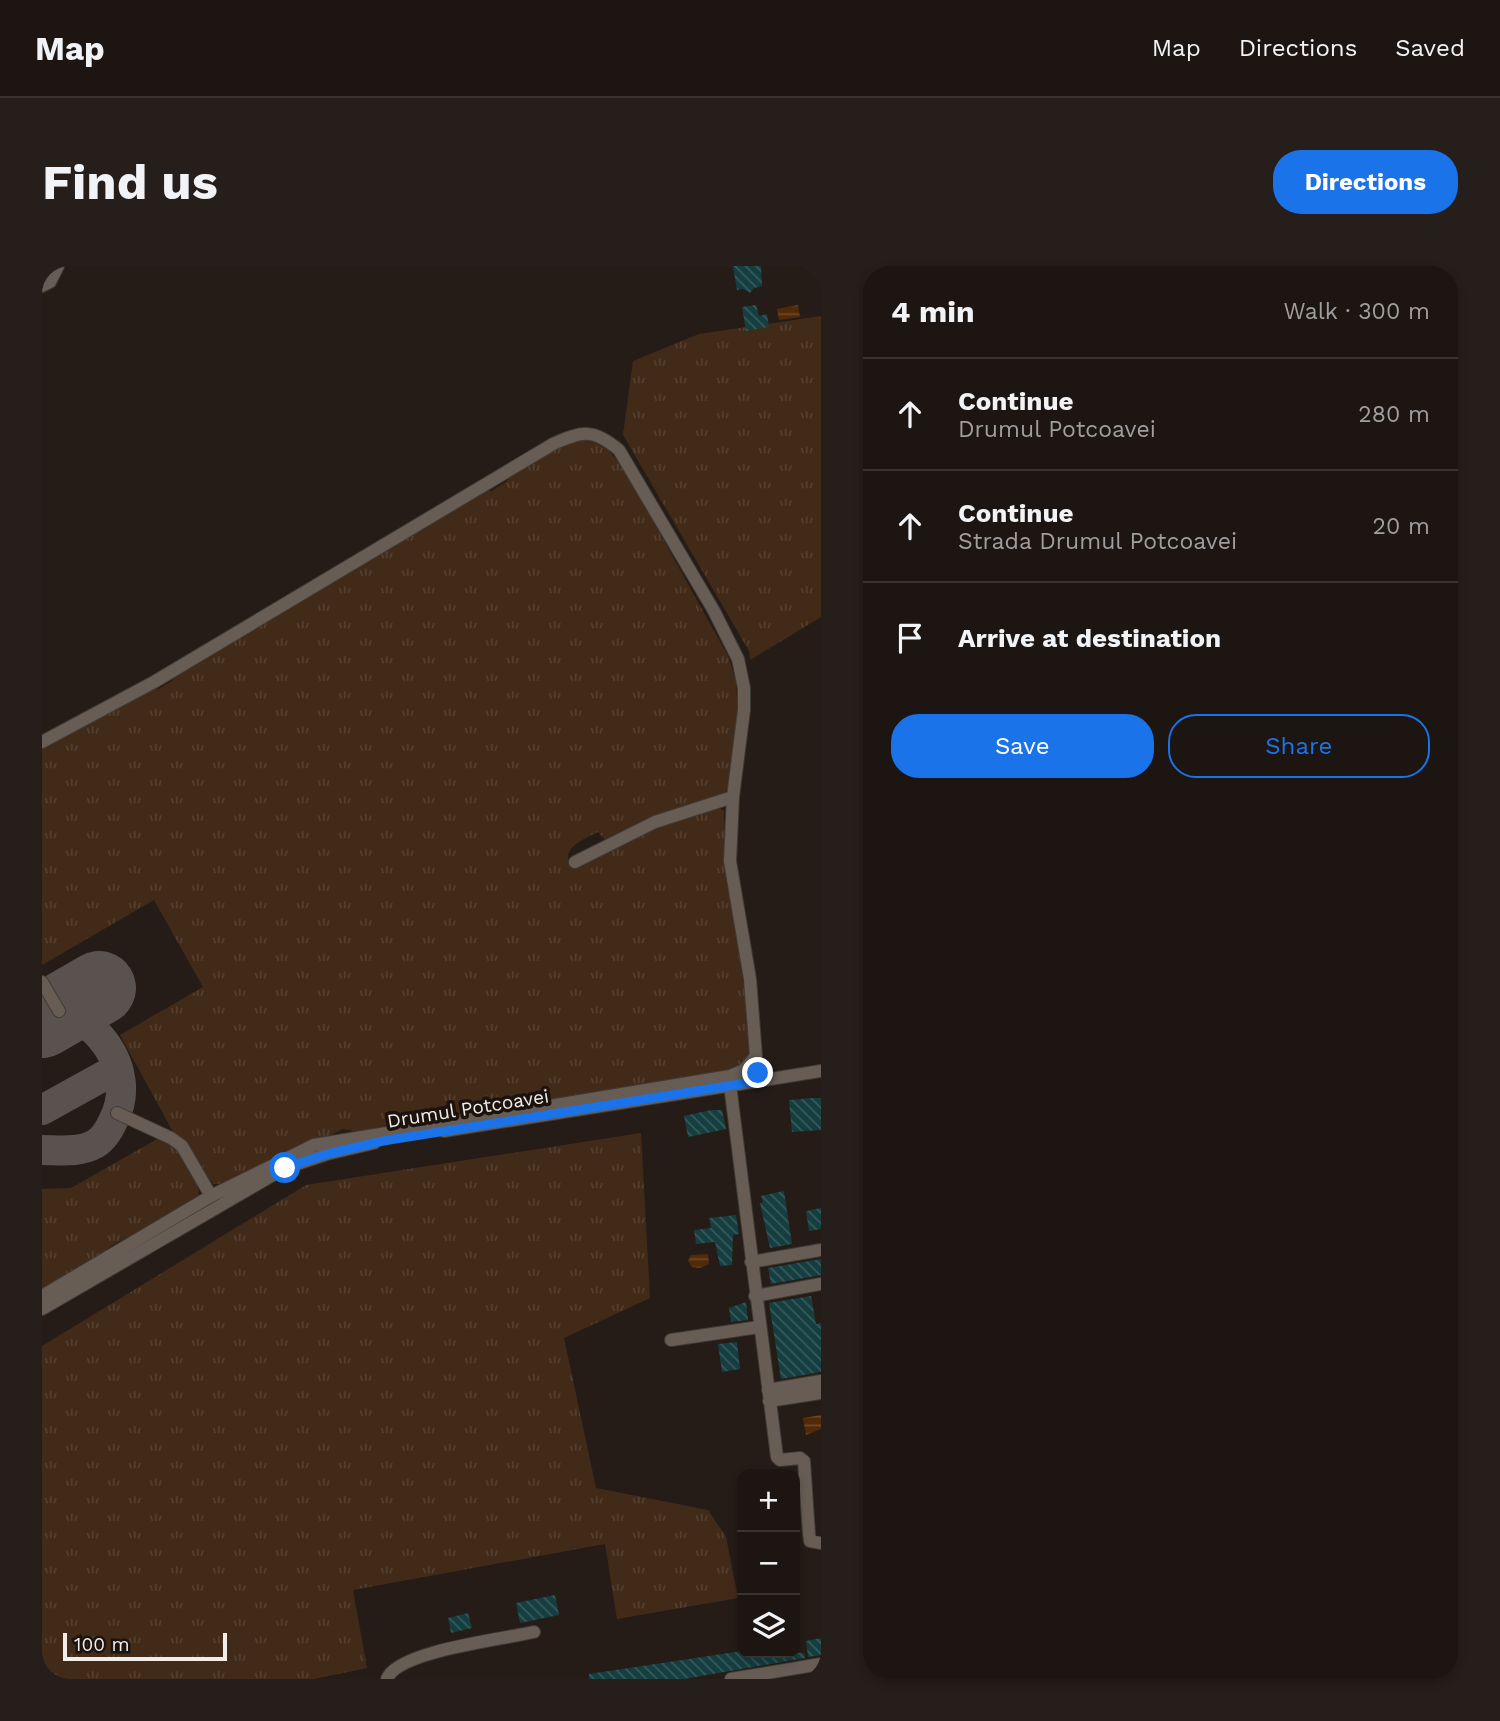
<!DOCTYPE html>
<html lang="en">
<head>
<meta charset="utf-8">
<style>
	:root { --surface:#1c1511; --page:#251e1a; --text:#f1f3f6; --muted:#a09f9f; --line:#3a3431; --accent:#1a73e8 }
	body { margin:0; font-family:"Work Sans",sans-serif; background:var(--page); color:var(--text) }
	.controls { position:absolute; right:21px; bottom:21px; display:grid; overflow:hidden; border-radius:14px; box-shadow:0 4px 10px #0003 }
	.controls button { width:63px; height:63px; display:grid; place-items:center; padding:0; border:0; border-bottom:2px solid var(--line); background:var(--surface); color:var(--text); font:35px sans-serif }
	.scale { position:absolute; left:21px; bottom:18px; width:164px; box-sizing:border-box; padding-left:7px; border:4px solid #f3ede9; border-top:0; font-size:19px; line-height:24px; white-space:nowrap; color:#f3ede9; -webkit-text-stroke:5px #1c130e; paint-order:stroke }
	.stop { position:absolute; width:21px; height:21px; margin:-16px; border:5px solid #1a73e8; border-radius:50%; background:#fff }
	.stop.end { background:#1a73e8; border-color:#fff; box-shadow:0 2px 7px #0008 }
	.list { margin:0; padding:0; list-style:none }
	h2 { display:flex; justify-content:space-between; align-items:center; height:91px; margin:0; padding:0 28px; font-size:30px }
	h2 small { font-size:23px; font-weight:400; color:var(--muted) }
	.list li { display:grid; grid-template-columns:46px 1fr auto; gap:21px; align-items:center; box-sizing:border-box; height:112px; padding:0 28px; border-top:2px solid var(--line) }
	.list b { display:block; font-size:26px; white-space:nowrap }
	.list p { margin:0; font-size:23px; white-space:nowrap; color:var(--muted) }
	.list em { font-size:23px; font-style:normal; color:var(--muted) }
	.actions { display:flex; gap:14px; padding:21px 28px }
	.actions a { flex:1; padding:16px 0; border:2px solid var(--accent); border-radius:28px; text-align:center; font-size:24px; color:var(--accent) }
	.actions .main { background:var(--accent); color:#fff }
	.icon { flex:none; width:38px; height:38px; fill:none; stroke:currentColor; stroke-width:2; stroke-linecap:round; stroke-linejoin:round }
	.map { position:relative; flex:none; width:779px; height:1413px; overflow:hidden; border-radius:28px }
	header { display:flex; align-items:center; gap:42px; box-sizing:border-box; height:98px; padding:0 35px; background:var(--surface); border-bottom:2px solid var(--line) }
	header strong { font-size:33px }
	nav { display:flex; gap:38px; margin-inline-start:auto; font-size:24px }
	.intro { display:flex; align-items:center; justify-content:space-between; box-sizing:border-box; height:168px; padding:0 42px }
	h1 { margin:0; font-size:49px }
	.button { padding:18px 32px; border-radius:28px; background:var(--accent); color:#fff; font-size:24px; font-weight:700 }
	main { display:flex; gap:42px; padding:0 42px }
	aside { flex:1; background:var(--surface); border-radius:28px; box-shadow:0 4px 10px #0003 }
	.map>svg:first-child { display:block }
</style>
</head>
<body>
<header>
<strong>Map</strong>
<nav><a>Map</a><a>Directions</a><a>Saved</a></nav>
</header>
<div class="intro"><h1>Find us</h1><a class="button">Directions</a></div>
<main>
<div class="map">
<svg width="779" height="1413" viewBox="0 0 779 1413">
	<defs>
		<pattern id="grass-tufts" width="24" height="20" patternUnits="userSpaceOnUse" patternTransform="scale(1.75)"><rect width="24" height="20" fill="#422a19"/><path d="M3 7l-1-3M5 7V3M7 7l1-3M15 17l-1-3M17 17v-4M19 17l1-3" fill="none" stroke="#543f2f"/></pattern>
		<pattern id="water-rules" width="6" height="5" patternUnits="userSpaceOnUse" patternTransform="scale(1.75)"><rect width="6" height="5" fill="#532a07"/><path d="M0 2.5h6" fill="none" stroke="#6c492b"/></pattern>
		<pattern id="building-back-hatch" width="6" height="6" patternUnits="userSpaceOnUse" patternTransform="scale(1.75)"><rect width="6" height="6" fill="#153e40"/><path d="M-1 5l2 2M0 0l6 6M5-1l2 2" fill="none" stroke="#385a5c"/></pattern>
	</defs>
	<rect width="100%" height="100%" fill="#251c17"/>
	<path fill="url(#grass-tufts)" d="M779,50V351L708,394L707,385L581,169L591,95L657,68Z
		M550,173L563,180L582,203L686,390L694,415L696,452L686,522L680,530L565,576L556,566C543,573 521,580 527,597L532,599L577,576L673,540L682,545L683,590L711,784L696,801L682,807L327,868L301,863L185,918H172L162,909L130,864L78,769L161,721L112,634L0,699V482L110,422L117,423L131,414L132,408L441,223L450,225L465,215L469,207L529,175Z
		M599,867L608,1032L522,1072L554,1222L666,1244L684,1271L696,1332L575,1353L563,1278L311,1324L325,1402L272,1413H0V1080L264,919Z
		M117,872L134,879L156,920L157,929C144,942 123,958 106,964C88,970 66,977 56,994L0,1027V923L29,922Z"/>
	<path fill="url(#water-rules)" d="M756,39L758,51L737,54L735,43Z
		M666,988L667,998L658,1002L650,1001L646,995L649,989Z
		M779,1149V1163L764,1169L761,1152Z"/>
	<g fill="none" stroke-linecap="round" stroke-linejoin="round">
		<path stroke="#5a524e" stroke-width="30" d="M0,742C52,744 97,803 72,853C68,862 62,873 53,878C37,887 17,884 0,884
			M0,844L76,802"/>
		<path stroke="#5a524e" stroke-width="74" d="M0,755L57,722"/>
	</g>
	<path fill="url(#building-back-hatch)" d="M691,0H719L720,20L712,22L708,27L701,23L695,24Z
		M714,39L717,50L725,48L727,61L704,65L700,41Z
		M770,832H779V864L750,866L747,834Z
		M669,844H680L684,863L646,871L642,850Z
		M742,925L750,978L728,982L718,937L721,936L719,930Z
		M779,942V963L767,965L764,945Z
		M694,949L697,968L691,969L690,999L678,1000L673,976L654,978L652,964L669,962L667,952Z
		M779,993V1009L729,1018L726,1002Z
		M769,1030L774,1058L779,1057V1106L739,1113L727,1037Z
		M704,1036L706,1054L689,1056L687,1042Z
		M695,1076L698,1103L680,1106L676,1078Z
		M513,1329L517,1349L478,1357L474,1337Z
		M426,1347L430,1362L409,1367L406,1352Z
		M779,1372V1389L766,1391L764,1375Z
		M700,1385L762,1387L763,1392L642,1413H547V1408Z"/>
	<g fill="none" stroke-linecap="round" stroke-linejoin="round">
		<defs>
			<path id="minor" d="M0,20L8,16L16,0
				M0,476L112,416L511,178C540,165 551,162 577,184L672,345L696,393L702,422V444L691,531L613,556L533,596
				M0,716L17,745
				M688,819L735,1191L738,1194L758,1192L762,1195L767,1268L768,1275L779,1277
				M75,847L129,872L140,880L169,930
				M402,865L779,805
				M709,996L779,984
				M0,1030L169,930L272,879L688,810L702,804L714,790L708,713L688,595L691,531
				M713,1030L779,1018
				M0,1043L243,902L285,888L332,877
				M629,1074L717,1061
				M726,1124L779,1115
				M727,1135L779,1127
				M345,1413C355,1385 462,1373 492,1366
				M689,1413L779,1398"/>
		</defs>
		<use href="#minor" stroke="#403a36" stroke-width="14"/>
		<use href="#minor" stroke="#675d55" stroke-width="12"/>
	</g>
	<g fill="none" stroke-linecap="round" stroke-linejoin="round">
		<path stroke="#1a73e8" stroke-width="9" d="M243,902L285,888L341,875L717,815L716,807"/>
	</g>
	<g text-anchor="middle" stroke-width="7" stroke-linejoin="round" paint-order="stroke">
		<g font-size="19" fill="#f3ede9" stroke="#1c130e">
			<text transform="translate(426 842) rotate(-9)" y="7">Drumul Potcoavei</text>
		</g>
	</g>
</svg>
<div class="controls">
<button>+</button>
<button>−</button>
<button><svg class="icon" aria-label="layers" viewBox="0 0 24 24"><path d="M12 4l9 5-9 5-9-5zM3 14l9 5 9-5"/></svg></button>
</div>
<div class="scale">100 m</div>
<div class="stop" style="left:243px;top:902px"></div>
<div class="stop end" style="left:716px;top:807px"></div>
</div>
<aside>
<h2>4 min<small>Walk · 300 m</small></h2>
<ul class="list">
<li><svg class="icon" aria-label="ahead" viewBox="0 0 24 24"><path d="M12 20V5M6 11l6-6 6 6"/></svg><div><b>Continue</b><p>Drumul Potcoavei</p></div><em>280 m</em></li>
<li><svg class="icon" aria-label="ahead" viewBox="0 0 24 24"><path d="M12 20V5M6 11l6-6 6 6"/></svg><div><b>Continue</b><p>Strada Drumul Potcoavei</p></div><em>20 m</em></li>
<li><svg class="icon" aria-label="arrive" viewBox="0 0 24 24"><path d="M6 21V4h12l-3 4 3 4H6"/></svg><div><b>Arrive at destination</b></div></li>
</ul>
<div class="actions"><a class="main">Save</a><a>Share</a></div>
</aside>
</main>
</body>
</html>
